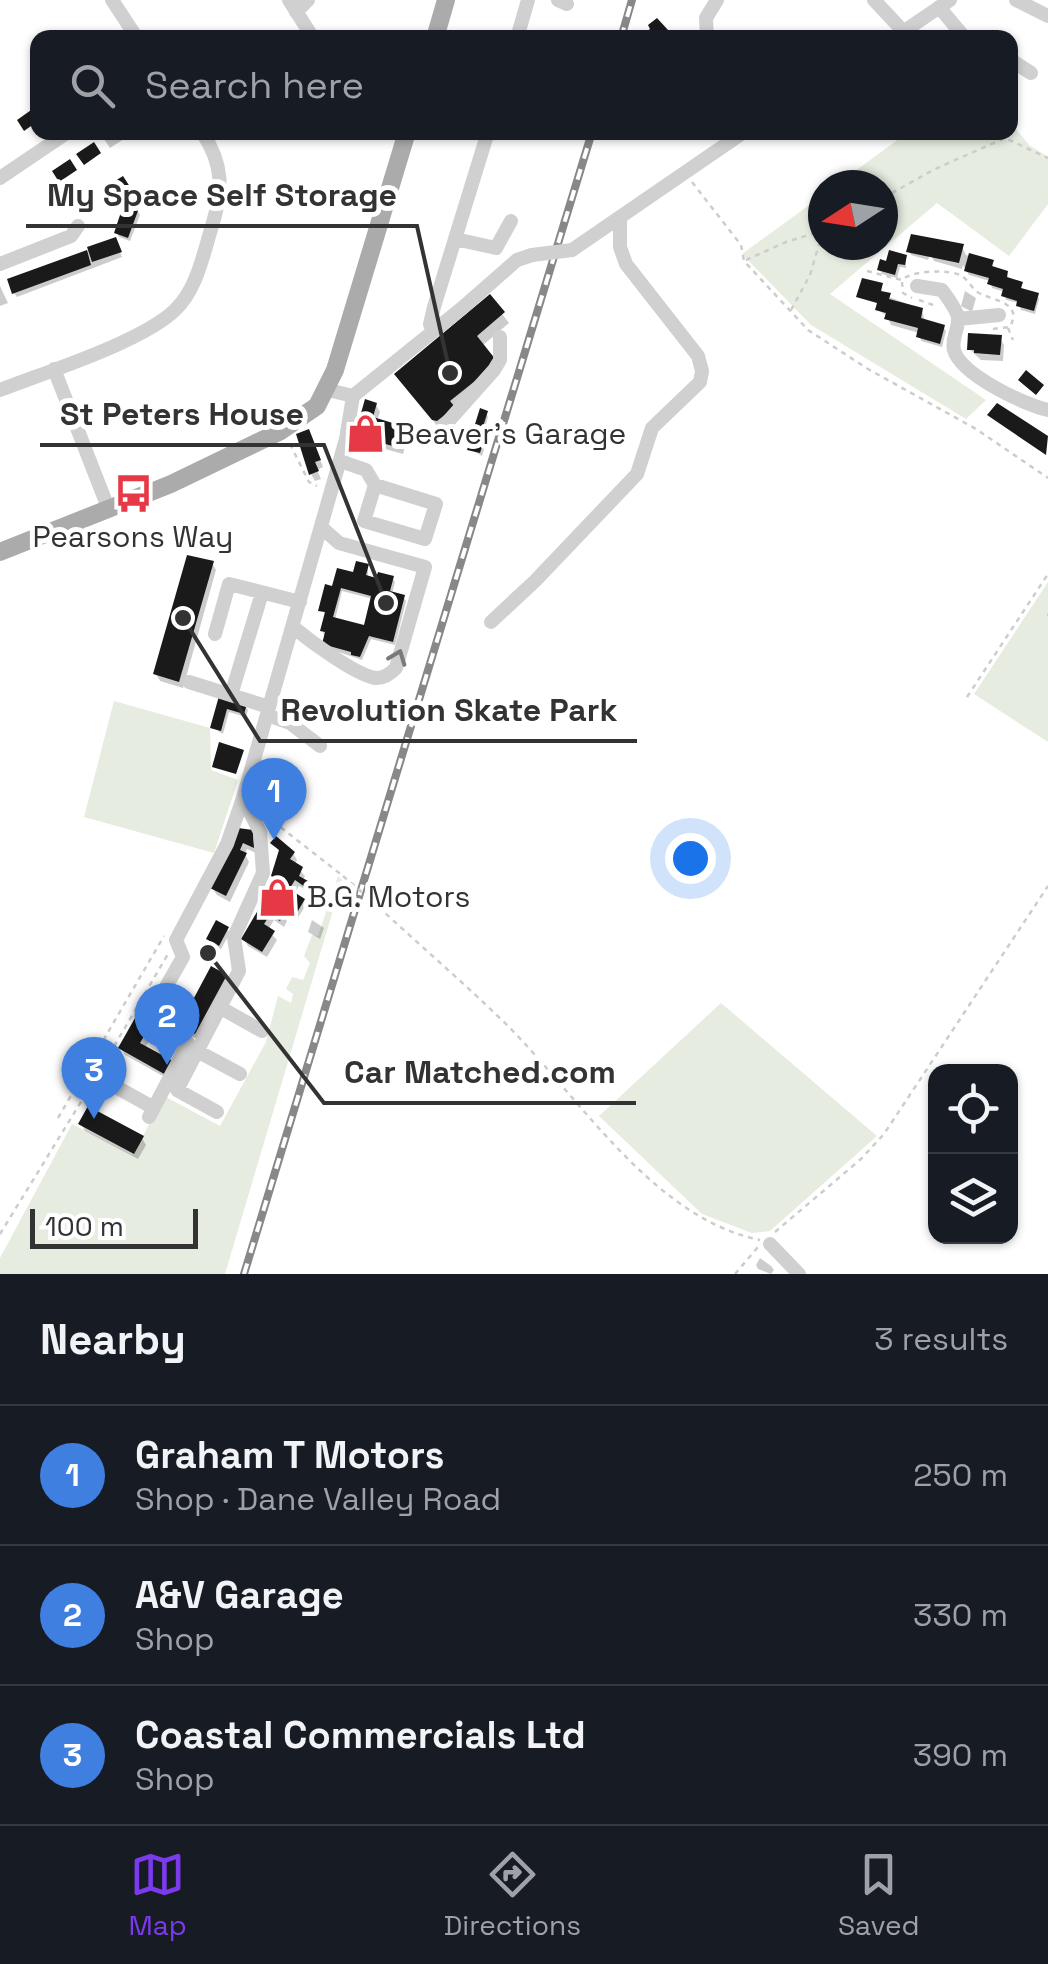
<!DOCTYPE html>
<html lang="en">
<head>
<meta charset="utf-8">
<style>
	:root { --surface:#171b24; --page:#242831; --text:#f1f3f6; --muted:#9ea1a6; --line:#363941; --accent:#7c3aed }
	body { margin:0; font-family:"Space Grotesk",sans-serif; background:var(--page); color:var(--text) }
	.controls { position:absolute; right:30px; bottom:30px; display:grid; overflow:hidden; border-radius:20px; box-shadow:0 2px 8px #0004 }
	.controls button { width:90px; height:90px; display:grid; place-items:center; padding:0; border:0; border-bottom:2px solid var(--line); background:var(--surface); color:var(--text); font:50px sans-serif }
	.compass { position:absolute; left:808px; top:170px; width:90px; height:90px; border-radius:50%; background:var(--surface); box-shadow:0 2px 8px #0004; rotate:258deg }
	.scale { position:absolute; left:30px; bottom:25px; width:168px; box-sizing:border-box; padding-left:10px; border:5px solid #333; border-top:0; font-size:28px; line-height:35px; white-space:nowrap; color:#333; -webkit-text-stroke:8px #fff; paint-order:stroke }
	.you { position:absolute; left:690px; top:858px; width:35px; height:35px; margin:-25px; border:8px solid #fff; border-radius:50%; background:#1a73e8; box-shadow:0 0 0 15px #1a73e833 }
	.badge { display:grid; place-items:center; width:65px; height:65px; border-radius:50%; background:var(--accent); color:#fff; font-size:32px; font-weight:700 }
	.pin { position:absolute; translate:-50% -82px; filter:drop-shadow(0 2px 5px #0008) }
	.pin::after { content:''; position:absolute; top:52px; width:35px; height:30px; background:inherit; clip-path:polygon(0 0,100% 0,50% 100%) }
	.list { margin:0; padding:0; list-style:none }
	h2 { display:flex; justify-content:space-between; align-items:center; height:130px; margin:0; padding:0 40px; font-size:42px }
	h2 small { font-size:32px; font-weight:400; color:var(--muted) }
	.list li { display:grid; grid-template-columns:65px 1fr auto; gap:30px; align-items:center; box-sizing:border-box; height:140px; padding:0 40px; border-top:2px solid var(--line) }
	.list b { display:block; font-size:38px; white-space:nowrap }
	.list p { margin:0; font-size:32px; white-space:nowrap; color:var(--muted) }
	.list em { font-size:32px; font-style:normal; color:var(--muted) }
	.icon { flex:none; width:55px; height:55px; fill:none; stroke:currentColor; stroke-width:2; stroke-linecap:round; stroke-linejoin:round }
	.map { position:relative; flex:none; width:1048px; height:1274px; overflow:hidden }
	.search { position:absolute; background:var(--surface); box-shadow:0 2px 8px #0004; left:30px; right:30px; top:30px; height:110px; display:flex; align-items:center; gap:25px; box-sizing:border-box; padding:0 35px; border-radius:20px; color:var(--muted); font-size:38px }
	.sheet { height:550px; background:var(--surface) }
	nav { display:flex; justify-content:space-around; align-items:center; box-sizing:border-box; height:140px; border-top:2px solid var(--line); background:var(--surface); font-size:28px; color:var(--muted) }
	nav a { display:grid; justify-items:center; gap:5px }
	nav .on { color:var(--accent) }
	.map>svg:first-child { display:block }
</style>
</head>
<body>
<div class="map">
<svg width="1048" height="1274" viewBox="0 0 1048 1274">
	<rect width="100%" height="100%" fill="#fff"/>
	<path fill="#e6ecdf" d="M1011,123L1029,145L1048,157V204L1009,256L937,203L830,294L986,400L966,419L811,325L742,254L823,195V245H883V185H836L907,133L1010,132Z
		M1048,582V742L974,694Z
		M114,701L210,728L211,770L238,780L214,853L84,817Z
		M338,876L342,880L225,1274H0V1258L72,1124L133,1155L164,1096L220,1126L266,1042L278,996L291,1003L293,994L286,989L292,977L303,980L310,963L304,956L312,935L318,936Z
		M721,1003L877,1136L770,1231L752,1233L702,1214L599,1116Z"/>
	<path fill="#0003" fill-rule="evenodd" d="M113,132H120L124,139L110,148L104,139Z
		M137,210L140,215L130,241L119,237L117,233Z
		M115,240L122,257L17,297L14,293L10,280Z
		M962,247L966,255L992,262L994,269L1007,273L1008,280L1021,284L1022,291L1037,295L1039,299L1035,314L1021,310L1019,303L1006,300L1005,292L992,288L990,281L969,275L963,265L962,269L934,261L930,254L928,260L911,255L909,251Z
		M906,257V268L900,267L897,278L882,274L880,270Z
		M0,286L8,303L0,306Z
		M881,286L882,294L922,310L925,322L943,327L946,331L942,347L921,341L919,333L891,325L887,316L878,310L890,304L859,296Z
		M965,291L976,298L972,312L961,306Z
		M490,298L509,323L482,346L494,361L438,427L431,418Z
		M1000,338L1004,345L1003,361L981,360L969,349Z
		M376,405L380,412L377,421L404,429L408,436L403,454L385,449L382,439L364,434L360,427Z
		M486,413L488,417L482,439L486,443L482,456L470,449Z
		M299,435L312,438L323,467L317,470L321,479L315,481L311,474Z
		M212,563L216,570L183,688L160,681L156,674Z
		M368,567V578H392L395,582L392,594L403,597L406,601L395,645L371,639L362,660L327,648L323,631L327,615L321,610L334,589ZM342,591L373,599L366,628L335,620Z
		M221,699L245,706L248,710L246,717L229,712L223,734L213,728Z
		M240,831L251,833L256,853L247,849L245,854L249,862L230,902L217,895L212,888Z
		M273,843L293,853L297,860L295,865L305,876L303,881L309,892L299,886L295,893L278,883L274,875L281,853Z
		M304,900L306,905L297,919L289,913L286,909Z
		M265,903L283,914L287,921L284,927L274,920L268,930L277,940L267,957L248,946L244,939Z
		M312,920L324,928L320,939L308,932Z
		M227,929L230,933L221,949L211,943L209,939Z
		M226,977L230,984L199,1040L186,1033L182,1026Z
		M152,1021L156,1028L145,1048L170,1080L125,1055L121,1048Z
		M81,1124L142,1138L146,1145L138,1159L85,1131Z
		M760,1258L771,1266L774,1270L771,1274L758,1269L756,1265Z"/>
	<path fill="#1a1a1a" fill-rule="evenodd" d="M657,18L668,30L661,38H648L645,33L650,29L648,25Z
		M34,108L38,121L24,131L17,120Z
		M94,142L101,153L84,165L76,154Z
		M70,159L77,170L59,182L52,171Z
		M123,176L134,193L122,201L110,184Z
		M124,203L139,208L128,238L114,233Z
		M911,234L964,244L959,263L906,252Z
		M116,237L122,252L92,262L87,247Z
		M87,250L91,265L12,294L7,279Z
		M889,250L907,255L905,265L898,264L895,275L877,270L880,259L886,261Z
		M969,253L994,260L992,266L1008,271L1007,277L1023,282L1021,288L1039,293L1034,311L1016,306L1017,301L1001,296L1003,289L987,284L989,278L964,271Z
		M862,278L883,283L881,291L891,293L889,299L923,308L921,318L945,325L940,344L916,337L918,328L884,319L886,313L875,310L877,303L856,297Z
		M490,294L505,312L477,336L496,360L490,369L450,401L455,407L437,421L432,420L394,374Z
		M968,333L1002,335L1000,355L974,353V350H967Z
		M1026,370L1044,385L1036,395L1018,380Z
		M365,399L377,403L373,417L406,427L400,448L378,442L381,434L357,427Z
		M997,403L1048,436L1046,455L987,415Z
		M480,408L488,411L480,436L485,437L480,453L467,450Z
		M309,429L321,460L315,462L319,471L309,475L296,434Z
		M187,555L214,561L179,682L153,674Z
		M356,561L369,564L366,575L376,578L378,572L394,576L390,591L405,595L393,642L369,636L360,657L351,655V652L322,644L325,632L320,631L325,612L318,611L325,584L332,586L337,568L353,572ZM341,588L371,596L364,625L333,617Z
		M219,696L247,704L244,714L227,709L221,731L210,728Z
		M219,742L244,750L236,774L212,767Z
		M238,828L253,830L254,848L243,843L240,850L247,853L226,896L210,888Z
		M276,836L295,852L290,859L303,867L299,876L308,881L305,887L295,880L290,888L271,876L279,850L270,843Z
		M294,892L305,899L295,916L283,909Z
		M264,900L285,912L280,921L270,915L264,924L275,931L262,952L241,939Z
		M216,920L229,927L219,946L206,939Z
		M211,966L227,975L195,1034L179,1026Z
		M139,1011L154,1019L140,1043L173,1061L166,1075L118,1048Z
		M88,1106L144,1136L134,1154L78,1124Z"/>
	<g fill="none" stroke-linecap="round" stroke-linejoin="round">
		<path stroke="#cdcdcd" stroke-width="2.5" stroke-dasharray="5 5" stroke-linecap="butt" d="M692,182L741,245L744,261L808,330L868,369L976,429L1048,478
			M883,198L935,169L1005,138L1048,158
			M746,260L786,242L822,231
			M867,271L902,280C912,270 951,269 962,276C969,281 972,289 979,293C994,301 1023,302 1010,327L992,329
			M902,282L903,293L912,298
			M919,300L936,306
			M791,310L810,275L823,231
			M1008,328L1013,340
			M290,444L309,482L317,486
			M1047,615H1048
			M967,697L1048,574
			M265,815L343,876
			M371,900C416,942 463,982 507,1025C581,1099 653,1218 760,1240
			M99,1072L168,954
			M58,1118L164,936
			M775,1232L861,1159L884,1134L1048,886
			M0,1234L95,1079
			M735,1274L758,1247"/>
		<path stroke="#d0d0d0" stroke-width="14" d="M112,0L137,38
			M289,0L313,38
			M558,0L567,4
			M874,0L904,32
			M1016,0L1048,16
			M939,7L965,38
			M296,12L308,0
			M517,38L528,0
			M707,38L706,18L717,0
			M894,38L950,0
			M1010,64L1014,62L1031,73
			M0,178L68,132
			M455,239L496,248L511,221
			M572,250L744,132
			M0,264L71,236L78,226
			M917,286L942,290C947,297 957,310 958,318C959,329 951,339 954,350C961,375 1025,405 1048,410
			M958,319L999,315
			M433,332L430,324L434,307L488,132
			M54,369L109,510
			M0,390C46,372 142,342 175,310C197,289 203,255 212,226C223,190 224,165 202,132
			M328,390L353,396L461,309L517,260L532,255
			M436,435L494,370L500,360V337
			M340,461L366,470L375,485
			M375,485L436,504L425,539L364,521Z
			M491,622L535,581L637,474L652,428L700,382L702,371L698,356L626,264L620,247V219
			M293,627C310,641 354,674 375,678C383,679 390,674 396,668L425,567L339,543L321,527
			M215,634L229,584L300,602
			M189,682L269,707
			M231,695L262,593
			M267,715L290,723L320,746
			M221,1008L262,1031
			M197,1051L240,1074
			M107,1082L154,1108
			M217,1112L177,1090L239,971L234,937L263,873L260,832L243,798
			M149,1117L188,1043L165,1020L158,1001L183,957L176,940L227,844L243,798L346,439L353,396
			M770,1244L799,1274"/>
		<path stroke="#ababab" stroke-width="18" d="M435,38L446,0
			M0,552L171,484L279,432L317,406L335,370L407,132"/>
		<defs>
			<path id="rail" d="M621,38L632,0
				M244,1274L592,132"/>
		</defs>
		<use href="#rail" stroke="#888" stroke-width="8"/>
		<use href="#rail" stroke="#fff" stroke-width="4" stroke-dasharray="11" stroke-linecap="butt"/>
		<path stroke="#cdcdcd" stroke-width="2.5" stroke-dasharray="5 5" stroke-linecap="butt" d="M343,876L371,900"/>
		<path stroke="#d0d0d0" stroke-width="14" d="M532,255L572,250"/>
	</g>
	<defs><path id="oneway-chevron" d="M-2-3.5L2.5 0L-2 3.5" fill="none" stroke-width="1.6" stroke-linecap="round" stroke-linejoin="round" transform="scale(2.5)"/></defs>
	<use stroke="#7a7a7a" href="#oneway-chevron" transform="translate(398 657) rotate(-69)"/>
	<defs>
		<symbol id="shop-bare" viewBox="-9 -9 18 18"><path d="M-5-2.5h2.3a2.7 3.5 0 0 1 5.4 0H5L5.5 6h-11ZM-1.5-2.5h3a1.5 2.3 0 0 0-3 0Z" fill="#e63946" stroke="#fff" stroke-width="2.5" paint-order="stroke"/></symbol>
		<symbol id="bus-bare" viewBox="-9 -9 18 18"><path d="M-5-6H5V4H4V6H2V4H-2V6H-4V4H-5ZM-3.5-4V0h7V-4ZM-3.5 1.2v1.5H-2V1.2ZM2 1.2v1.5H3.5V1.2Z" fill="#e63946" stroke="#fff" stroke-width="2.5" paint-order="stroke"/></symbol>
	</defs>
	<g fill-rule="evenodd">
		<use href="#shop-bare" x="338" y="406" width="55" height="55"/>
		<use href="#bus-bare" x="106" y="466" width="55" height="55"/>
		<use href="#shop-bare" x="250" y="870" width="55" height="55"/>
	</g>
	<g text-anchor="middle" stroke-width="10" stroke-linejoin="round" paint-order="stroke">
		<g font-size="30" fill="#333" stroke="#fff" text-anchor="start">
			<text x="395" y="444">Beaver's Garage</text>
			<text x="133" y="547" text-anchor="middle">Pearsons Way</text>
			<text x="307" y="907">B.G. Motors</text>
		</g>
	</g>
	<path fill="none" stroke="#333" stroke-width="4" d="M450 373L417 226H26M386 603L324 445H40M183 618L260 741H637M208 953L324 1103H636"/>
	<g fill="#333" stroke="#fff" stroke-width="4">
		<circle cx="450" cy="373" r="10"/>
		<circle cx="386" cy="603" r="10"/>
		<circle cx="183" cy="618" r="10"/>
		<circle cx="208" cy="953" r="10"/>
	</g>
	<g font-size="32" text-anchor="middle" font-weight="bold" fill="#333" stroke="#fff" stroke-width="10" stroke-linejoin="round" paint-order="stroke">
		<text x="222" y="206">My Space Self Storage</text>
		<text x="182" y="425">St Peters House</text>
		<text x="449" y="721">Revolution Skate Park</text>
		<text x="480" y="1083">Car Matched.com</text>
	</g>
</svg>
<div class="controls">
<button><svg class="icon" aria-label="locate" viewBox="0 0 24 24"><circle cx="12" cy="12" r="6"/><path d="M12 2v4M12 18v4M2 12h4M18 12h4"/></svg></button>
<button><svg class="icon" aria-label="layers" viewBox="0 0 24 24"><path d="M12 4l9 5-9 5-9-5zM3 14l9 5 9-5"/></svg></button>
</div>
<svg class="compass" viewBox="-18 -18 36 36"><path d="M0-13l5 13h-10z" fill="#e53935"/><path d="M0 13l5-13h-10z" fill="#9ea1a6"/></svg>
<div class="scale">100 m</div>
<div class="you"></div>
<div class="pin badge" style="left:274px;top:840px;background:#3f7fe0">1</div>
<div class="pin badge" style="left:167px;top:1065px;background:#3f7fe0">2</div>
<div class="pin badge" style="left:94px;top:1119px;background:#3f7fe0">3</div>
<div class="search"><svg class="icon" aria-label="search" viewBox="0 0 24 24"><circle cx="10" cy="10" r="6"/><path d="M15 15l6 6"/></svg>Search here</div>
</div>
<section class="sheet">
<h2>Nearby<small>3 results</small></h2>
<ul class="list">
<li><span class="badge" style="background:#3f7fe0">1</span><div><b>Graham T Motors</b><p>Shop · Dane Valley Road</p></div><em>250 m</em></li>
<li><span class="badge" style="background:#3f7fe0">2</span><div><b>A&amp;V Garage</b><p>Shop</p></div><em>330 m</em></li>
<li><span class="badge" style="background:#3f7fe0">3</span><div><b>Coastal Commercials Ltd</b><p>Shop</p></div><em>390 m</em></li>
</ul>
</section>
<nav>
<a class="on"><svg class="icon" aria-label="map" viewBox="0 0 24 24"><path d="M3 6l6-2 6 2 6-2v14l-6 2-6-2-6 2zM9 4v14M15 6v14"/></svg>Map</a>
<a><svg class="icon" aria-label="directions" viewBox="0 0 24 24"><path d="M12 3l9 9-9 9-9-9zM9 14v-3h6M13 9l2 2-2 2"/></svg>Directions</a>
<a><svg class="icon" aria-label="saved" viewBox="0 0 24 24"><path d="M7 4h10v16l-5-4-5 4z"/></svg>Saved</a>
</nav>
</body>
</html>
